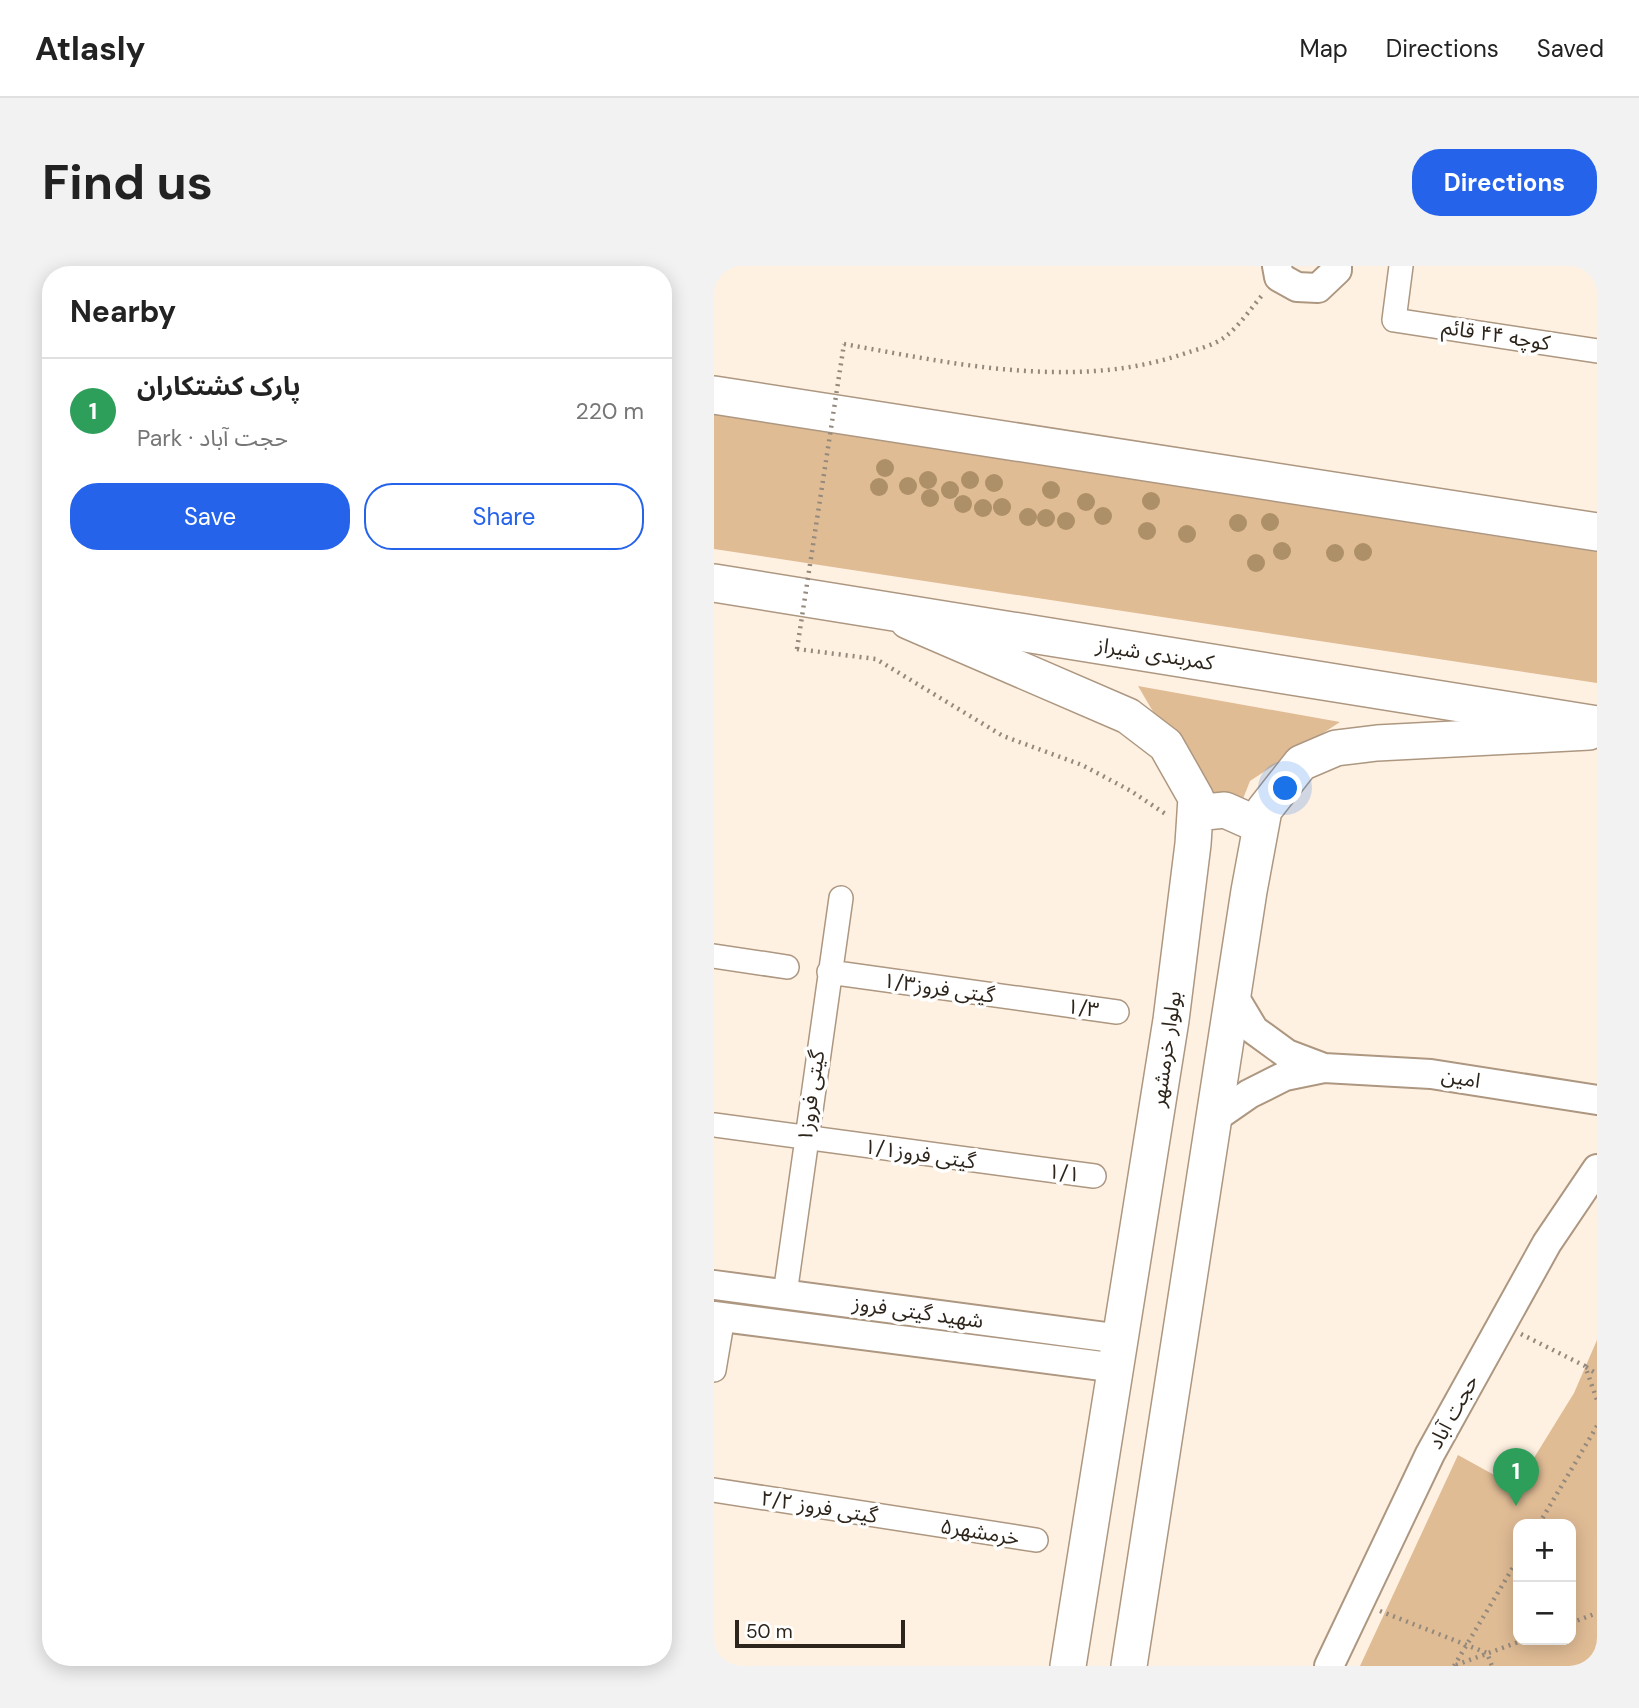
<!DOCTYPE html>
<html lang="en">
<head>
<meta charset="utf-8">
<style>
	:root { --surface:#fff; --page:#f2f2f2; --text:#222; --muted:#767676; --line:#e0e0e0; --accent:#2563eb }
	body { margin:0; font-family:"DM Sans","Noto Sans Arabic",sans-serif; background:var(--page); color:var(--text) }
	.controls { position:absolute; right:21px; bottom:21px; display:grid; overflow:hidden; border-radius:14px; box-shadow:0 4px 18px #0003 }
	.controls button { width:63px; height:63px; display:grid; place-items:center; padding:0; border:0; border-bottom:2px solid var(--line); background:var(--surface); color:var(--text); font:35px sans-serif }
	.scale { position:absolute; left:21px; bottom:18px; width:170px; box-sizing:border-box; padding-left:7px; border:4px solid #2d251b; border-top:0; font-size:19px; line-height:24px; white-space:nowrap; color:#2d251b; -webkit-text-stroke:5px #fff; paint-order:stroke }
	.you { position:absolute; left:572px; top:523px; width:24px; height:24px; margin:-18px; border:5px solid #fff; border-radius:50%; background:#1a73e8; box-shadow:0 0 0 10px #1a73e833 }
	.badge { display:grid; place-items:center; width:46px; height:46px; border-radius:50%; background:var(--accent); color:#fff; font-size:23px; font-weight:700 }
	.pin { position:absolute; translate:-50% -58px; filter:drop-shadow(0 2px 4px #0008) }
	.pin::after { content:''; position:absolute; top:37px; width:24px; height:21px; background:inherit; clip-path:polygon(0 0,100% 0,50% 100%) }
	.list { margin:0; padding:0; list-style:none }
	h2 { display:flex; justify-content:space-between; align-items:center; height:91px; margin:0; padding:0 28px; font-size:30px }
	h2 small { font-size:23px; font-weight:400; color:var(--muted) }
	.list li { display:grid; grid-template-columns:46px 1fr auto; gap:21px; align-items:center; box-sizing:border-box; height:105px; padding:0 28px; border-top:2px solid var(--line) }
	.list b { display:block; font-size:26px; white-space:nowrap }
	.list p { margin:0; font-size:23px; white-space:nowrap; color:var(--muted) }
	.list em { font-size:23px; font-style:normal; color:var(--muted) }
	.actions { display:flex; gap:14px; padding:21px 28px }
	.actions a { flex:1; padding:16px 0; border:2px solid var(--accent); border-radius:28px; text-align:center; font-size:24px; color:var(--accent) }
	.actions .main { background:var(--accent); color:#fff }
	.map { position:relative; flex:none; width:883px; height:1400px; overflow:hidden; border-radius:28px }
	header { display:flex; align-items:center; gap:42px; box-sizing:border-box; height:98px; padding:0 35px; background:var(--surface); border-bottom:2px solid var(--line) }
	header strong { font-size:33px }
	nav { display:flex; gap:38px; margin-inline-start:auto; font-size:24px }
	.intro { display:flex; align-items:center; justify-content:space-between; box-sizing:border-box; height:168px; padding:0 42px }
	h1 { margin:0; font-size:49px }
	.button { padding:18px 32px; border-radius:28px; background:var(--accent); color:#fff; font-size:24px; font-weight:700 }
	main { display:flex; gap:42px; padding:0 42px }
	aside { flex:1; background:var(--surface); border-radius:28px; box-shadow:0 4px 18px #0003 }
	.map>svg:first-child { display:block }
</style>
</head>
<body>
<header>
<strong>Atlasly</strong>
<nav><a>Map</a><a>Directions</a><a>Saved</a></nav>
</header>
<div class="intro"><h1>Find us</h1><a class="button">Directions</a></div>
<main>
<aside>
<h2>Nearby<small></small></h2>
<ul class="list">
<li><span class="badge" style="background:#2e9e5b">1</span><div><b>پارک کشتکاران</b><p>Park · حجت آباد</p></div><em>220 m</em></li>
</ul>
<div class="actions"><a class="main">Save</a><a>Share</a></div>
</aside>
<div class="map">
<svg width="883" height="1400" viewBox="0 0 883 1400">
	<rect width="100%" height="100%" fill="#fff1e2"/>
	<path fill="#e0bc95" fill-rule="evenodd" d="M0,148L883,286V417L0,283Z
		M424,420L626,456L536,515L527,538L492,536Z
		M883,1074V1400H646L744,1189L802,1221L860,1127ZM804,1258H857V1374H804Z"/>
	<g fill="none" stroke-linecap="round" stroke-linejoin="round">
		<defs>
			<path id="minor" d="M687,0L680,54L883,85
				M0,690L73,701
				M115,706L403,746
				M0,859L380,910
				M71,1028L127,632
				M0,1104L9,1051
				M0,1224L322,1274"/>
			<path id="tertiary" d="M563,0L565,11L583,21L604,22L623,4V0
				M519,729L540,764L573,788L610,802
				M499,853L535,828L571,810L610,802L717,808L883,834
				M0,1019L407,1073
				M0,1050L403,1102
				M615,1400L716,1188L833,977L883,903"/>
			<path id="primary" d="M194,355L414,450L452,479L482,532L479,578L457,754L354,1400
				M481,547L511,544L547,560
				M415,1400L535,625L550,544L587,497L622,482L663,477L875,466"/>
			<path id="trunk" d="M0,129L883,266
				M0,317L883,459"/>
		</defs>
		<use href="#minor" stroke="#ad9780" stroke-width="26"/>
		<use href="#tertiary" stroke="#ad9780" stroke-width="32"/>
		<use href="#primary" stroke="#ad9780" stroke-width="38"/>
		<use href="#trunk" stroke="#ad9780" stroke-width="40"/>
		<path stroke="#94897d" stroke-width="4.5" stroke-dasharray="2 5" stroke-linecap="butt" d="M130,78C241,98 363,125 472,87C485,83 500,79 511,71C526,59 538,41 550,27
			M83,383L162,393L289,470L368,499L417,525L453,549
			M807,1068L871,1100L883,1134
			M872,1101L883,1108
			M825,1258L883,1160
			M666,1345L773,1387L778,1400
			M857,1357L883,1347
			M742,1399L810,1374
			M740,1400L804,1293"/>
		<use href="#minor" stroke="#fff" stroke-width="23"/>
		<use href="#tertiary" stroke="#fff" stroke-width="28"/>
		<use href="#primary" stroke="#fff" stroke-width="35"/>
		<use href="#trunk" stroke="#fff" stroke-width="37"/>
		<path stroke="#94897d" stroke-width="4.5" stroke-dasharray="2 5" stroke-linecap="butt" d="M83,383L130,78"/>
	</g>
	<g fill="#ad9067">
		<circle cx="171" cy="202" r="9"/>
		<circle cx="214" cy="214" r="9"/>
		<circle cx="256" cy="214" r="9"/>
		<circle cx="280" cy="217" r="9"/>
		<circle cx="194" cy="220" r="9"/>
		<circle cx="165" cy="221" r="9"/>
		<circle cx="236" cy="224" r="9"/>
		<circle cx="337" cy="224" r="9"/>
		<circle cx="216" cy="232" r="9"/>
		<circle cx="437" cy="235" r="9"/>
		<circle cx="372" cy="236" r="9"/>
		<circle cx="249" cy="238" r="9"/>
		<circle cx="288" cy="241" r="9"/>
		<circle cx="269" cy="242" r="9"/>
		<circle cx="389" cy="250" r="9"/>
		<circle cx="314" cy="251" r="9"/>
		<circle cx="332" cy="252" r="9"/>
		<circle cx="352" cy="255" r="9"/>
		<circle cx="556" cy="256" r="9"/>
		<circle cx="524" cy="257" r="9"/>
		<circle cx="433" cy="265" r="9"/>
		<circle cx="473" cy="268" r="9"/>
		<circle cx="568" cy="285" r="9"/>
		<circle cx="649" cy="286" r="9"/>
		<circle cx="621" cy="287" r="9"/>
		<circle cx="542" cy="297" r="9"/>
	</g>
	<g text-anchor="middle" stroke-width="7" stroke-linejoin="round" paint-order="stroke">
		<g font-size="21" fill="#2d251b" stroke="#fff">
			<text transform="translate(782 69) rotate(9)" y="7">کوچه ۴۴ قائم</text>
			<text transform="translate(441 388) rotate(9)" y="7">کمربندی شیراز</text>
			<text transform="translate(225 722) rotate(8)" y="7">۱/۳گیتی فروز</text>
			<text transform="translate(369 742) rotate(8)" y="7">۱/۳</text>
			<text transform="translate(452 783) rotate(-82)" y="7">بولوار خرمشهر</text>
			<text transform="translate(747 812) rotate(9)" y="7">امین</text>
			<text transform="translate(97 830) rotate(-82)" y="7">۱گیتی فروز</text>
			<text transform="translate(206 888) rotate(8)" y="7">۱/۱گیتی فروز</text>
			<text transform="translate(350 907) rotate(7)" y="7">۱/۱</text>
			<text transform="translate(204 1046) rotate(8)" y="7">شهید گیتی فروز</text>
			<text transform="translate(739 1146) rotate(-61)" y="7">حجت آباد</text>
			<text transform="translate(105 1241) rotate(9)" y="7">گیتی فروز ۲/۲</text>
			<text transform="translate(266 1266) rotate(9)" y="7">خرمشهر۵</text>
		</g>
	</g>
</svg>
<div class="controls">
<button>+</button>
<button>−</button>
</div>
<div class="scale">50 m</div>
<div class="you"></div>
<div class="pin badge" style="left:802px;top:1240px;background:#2e9e5b">1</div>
</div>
</main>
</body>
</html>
